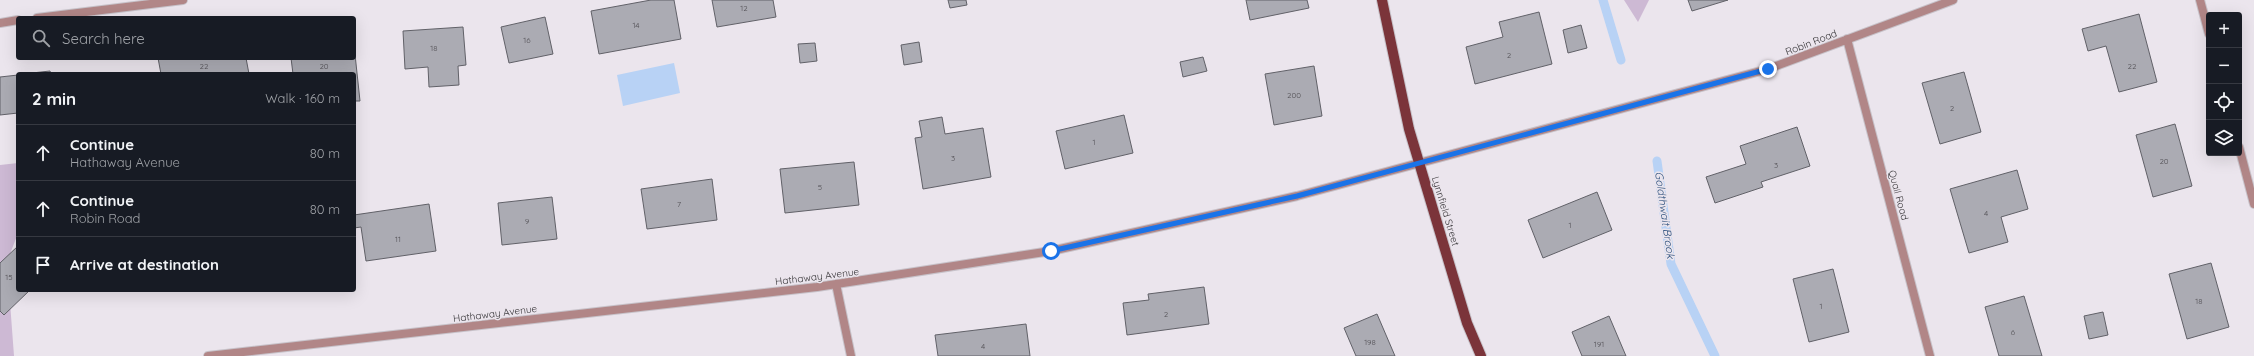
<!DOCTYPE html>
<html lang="en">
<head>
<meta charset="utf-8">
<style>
	:root { --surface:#171b24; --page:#20242c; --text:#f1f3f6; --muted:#9ea1a6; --line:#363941 }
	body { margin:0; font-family:Quicksand,sans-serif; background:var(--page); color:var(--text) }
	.controls { position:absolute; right:12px; top:12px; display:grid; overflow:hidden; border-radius:4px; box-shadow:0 4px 16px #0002 }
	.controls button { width:36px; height:36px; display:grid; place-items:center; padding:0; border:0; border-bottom:1px solid var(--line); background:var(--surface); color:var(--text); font:20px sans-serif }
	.stop { position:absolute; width:12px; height:12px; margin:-9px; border:3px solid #1a73e8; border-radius:50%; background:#fff }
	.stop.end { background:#1a73e8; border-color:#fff; box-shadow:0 1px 4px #0008 }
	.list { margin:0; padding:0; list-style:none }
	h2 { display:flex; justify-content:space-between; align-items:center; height:52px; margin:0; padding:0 16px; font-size:17px }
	h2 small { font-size:13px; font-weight:400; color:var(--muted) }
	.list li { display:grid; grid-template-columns:26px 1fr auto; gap:12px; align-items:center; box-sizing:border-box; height:56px; padding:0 16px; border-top:1px solid var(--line) }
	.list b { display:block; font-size:15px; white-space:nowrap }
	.list p { margin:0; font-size:13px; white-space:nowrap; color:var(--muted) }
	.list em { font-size:13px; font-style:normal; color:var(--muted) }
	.icon { flex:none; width:22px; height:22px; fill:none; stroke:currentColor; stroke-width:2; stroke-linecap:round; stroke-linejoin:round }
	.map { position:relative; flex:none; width:2254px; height:356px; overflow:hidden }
	.search { position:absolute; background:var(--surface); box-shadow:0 4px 16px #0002; left:16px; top:16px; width:340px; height:44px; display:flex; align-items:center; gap:10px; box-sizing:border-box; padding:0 14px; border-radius:4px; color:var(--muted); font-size:15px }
	.panel { position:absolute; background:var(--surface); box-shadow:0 4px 16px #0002; left:16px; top:72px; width:340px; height:220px; border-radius:4px }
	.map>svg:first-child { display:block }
</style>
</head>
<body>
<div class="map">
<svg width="2254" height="356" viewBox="0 0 2254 356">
	<rect width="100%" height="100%" fill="#ebe5ed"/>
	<path fill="#cdb9d4" d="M1624,0H1649L1638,22Z
		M18,163V233L7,262L14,356H0V165Z"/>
	<path fill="#b8d2f5" d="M674,63L680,93L623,106L617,75Z"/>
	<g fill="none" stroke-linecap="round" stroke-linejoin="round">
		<path stroke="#b8d2f5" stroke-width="9" d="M1603,0L1621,60
			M1657,161L1671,264L1715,356"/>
	</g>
	<path fill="#ababb3" stroke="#616168" d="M651,0H674L681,39L599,54L591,11Z
		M712,0H773L776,17L717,27Z
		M948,0H966L967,5L950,8Z
		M1246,0H1307L1309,8L1250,20Z
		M1688,0H1728L1692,11Z
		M1539,12L1552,64L1475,84L1466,47L1503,37L1499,22Z
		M2139,14L2157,82L2119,92L2106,46L2088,51L2082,29Z
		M545,17L553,54L509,63L501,27Z
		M1581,25L1587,48L1568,53L1563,30Z
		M463,27L466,65L458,66L459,85L429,87L428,67L405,69L403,31Z
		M919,42L922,62L904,65L901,45Z
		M815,43L817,61L800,63L798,44Z
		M354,45L360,101H354V74H293L291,58H354Z
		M1203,57L1207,71L1183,77L1180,62Z
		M158,58H246L249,74H161Z
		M1314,66L1322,116L1274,125L1265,74Z
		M50,71L51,74H23Z
		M1964,72L1981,132L1940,144L1922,83Z
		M18,75V113L0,115V77Z
		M1124,115L1133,153L1065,169L1056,131Z
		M942,117L945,134L983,128L991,177L923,189L915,138L922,137L919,121Z
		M2175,124L2192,186L2153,197L2136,135Z
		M1797,127L1810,166L1761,182L1763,187L1715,203L1706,177L1746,164L1740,146Z
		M854,162L859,205L785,213L780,169Z
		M2017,170L2028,209L2001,217L2008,242L1969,253L1950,189Z
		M712,179L717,220L647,229L641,189Z
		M1597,192L1612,230L1543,258L1528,220Z
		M552,197L557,239L502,245L498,203Z
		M429,204L436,251L366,261L361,227L354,228V215Z
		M18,246V290H30L4,315L0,311V263Z
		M2211,263L2229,327L2187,339L2169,274Z
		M1833,269L1849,332L1809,342L1793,279Z
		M1204,287L1209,324L1127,335L1123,303L1149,300L1148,294Z
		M2024,296L2042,356H1999L1985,307Z
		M2103,312L2108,335L2089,339L2084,316Z
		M1377,314L1395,356H1356L1344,328Z
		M1609,316L1626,356H1582L1572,332Z
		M1026,324L1030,356H938L935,335Z"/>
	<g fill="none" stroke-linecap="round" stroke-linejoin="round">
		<defs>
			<path id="minor" d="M2200,0L2209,34
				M37,18L183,0
				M0,23L18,20
				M1847,39L1930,356
				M2239,147L2254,204
				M836,284L851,356
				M208,356L817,287L1051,251L1297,196L1768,69L1953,0"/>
			<path id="primary" d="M1382,0L1409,129L1467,323L1481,356"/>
		</defs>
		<use href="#minor" stroke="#c7c2c9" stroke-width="10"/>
		<use href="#primary" stroke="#c7c2c9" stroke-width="12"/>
		<use href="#minor" stroke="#b18687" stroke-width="8"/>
		<use href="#primary" stroke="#7b343a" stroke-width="10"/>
	</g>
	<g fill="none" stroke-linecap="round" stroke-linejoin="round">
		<path stroke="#1a73e8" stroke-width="5" d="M1051,251L1297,196L1768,69"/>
	</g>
	<g text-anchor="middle" stroke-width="3" stroke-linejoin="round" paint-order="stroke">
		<g font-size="8" fill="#545257">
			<text x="744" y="11">12</text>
			<text x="636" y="28">14</text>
			<text x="527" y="43">16</text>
			<text x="434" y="51">18</text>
			<text x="1509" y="58">2</text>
			<text x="204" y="69">22</text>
			<text x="324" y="69">20</text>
			<text x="2132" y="69">22</text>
			<text x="1294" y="98">200</text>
			<text x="1952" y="111">2</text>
			<text x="1094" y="145">1</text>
			<text x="953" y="161">3</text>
			<text x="2164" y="164">20</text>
			<text x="1776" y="168">3</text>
			<text x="820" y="190">5</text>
			<text x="679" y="207">7</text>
			<text x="1986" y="216">4</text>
			<text x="527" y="224">9</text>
			<text x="1570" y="228">1</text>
			<text x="398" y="242">11</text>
			<text x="9" y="280">15</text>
			<text x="2199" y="304">18</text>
			<text x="1821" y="309">1</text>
			<text x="1166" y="317">2</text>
			<text x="2013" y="335">6</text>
			<text x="1370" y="345">198</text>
			<text x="1599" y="347">191</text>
			<text x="983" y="349">4</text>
		</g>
		<g font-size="10" fill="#373538" stroke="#ebe5ed">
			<text transform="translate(1811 42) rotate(-21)" y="4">Robin Road</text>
			<text transform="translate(1899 195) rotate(75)" y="4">Quail Road</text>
			<text transform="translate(1446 211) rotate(73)" y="4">Lynnfield Street</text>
			<text transform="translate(817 276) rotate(-7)" y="4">Hathaway Avenue</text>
			<text transform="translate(495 313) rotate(-7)" y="4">Hathaway Avenue</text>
		</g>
		<g font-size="11" font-style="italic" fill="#2e517e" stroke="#ebe5ed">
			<text transform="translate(1665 215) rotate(82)" y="4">Goldthwait Brook</text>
		</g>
	</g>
</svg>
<div class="controls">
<button>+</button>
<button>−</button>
<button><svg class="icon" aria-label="locate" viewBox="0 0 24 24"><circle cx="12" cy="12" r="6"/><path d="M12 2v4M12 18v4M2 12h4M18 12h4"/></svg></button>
<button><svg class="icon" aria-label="layers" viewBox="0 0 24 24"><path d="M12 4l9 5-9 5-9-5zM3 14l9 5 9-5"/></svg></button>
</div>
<div class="stop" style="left:1051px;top:251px"></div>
<div class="stop end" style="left:1768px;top:69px"></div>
<div class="search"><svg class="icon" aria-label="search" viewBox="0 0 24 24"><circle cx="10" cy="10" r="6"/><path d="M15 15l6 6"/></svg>Search here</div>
<section class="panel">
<h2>2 min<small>Walk · 160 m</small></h2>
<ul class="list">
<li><svg class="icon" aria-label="ahead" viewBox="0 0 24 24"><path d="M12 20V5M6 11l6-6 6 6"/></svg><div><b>Continue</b><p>Hathaway Avenue</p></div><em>80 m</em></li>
<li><svg class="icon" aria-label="ahead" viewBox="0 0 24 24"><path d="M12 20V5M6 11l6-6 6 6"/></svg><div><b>Continue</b><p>Robin Road</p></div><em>80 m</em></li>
<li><svg class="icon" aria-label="arrive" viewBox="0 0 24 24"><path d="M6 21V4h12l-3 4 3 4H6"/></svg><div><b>Arrive at destination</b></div></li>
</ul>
</section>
</div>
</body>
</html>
